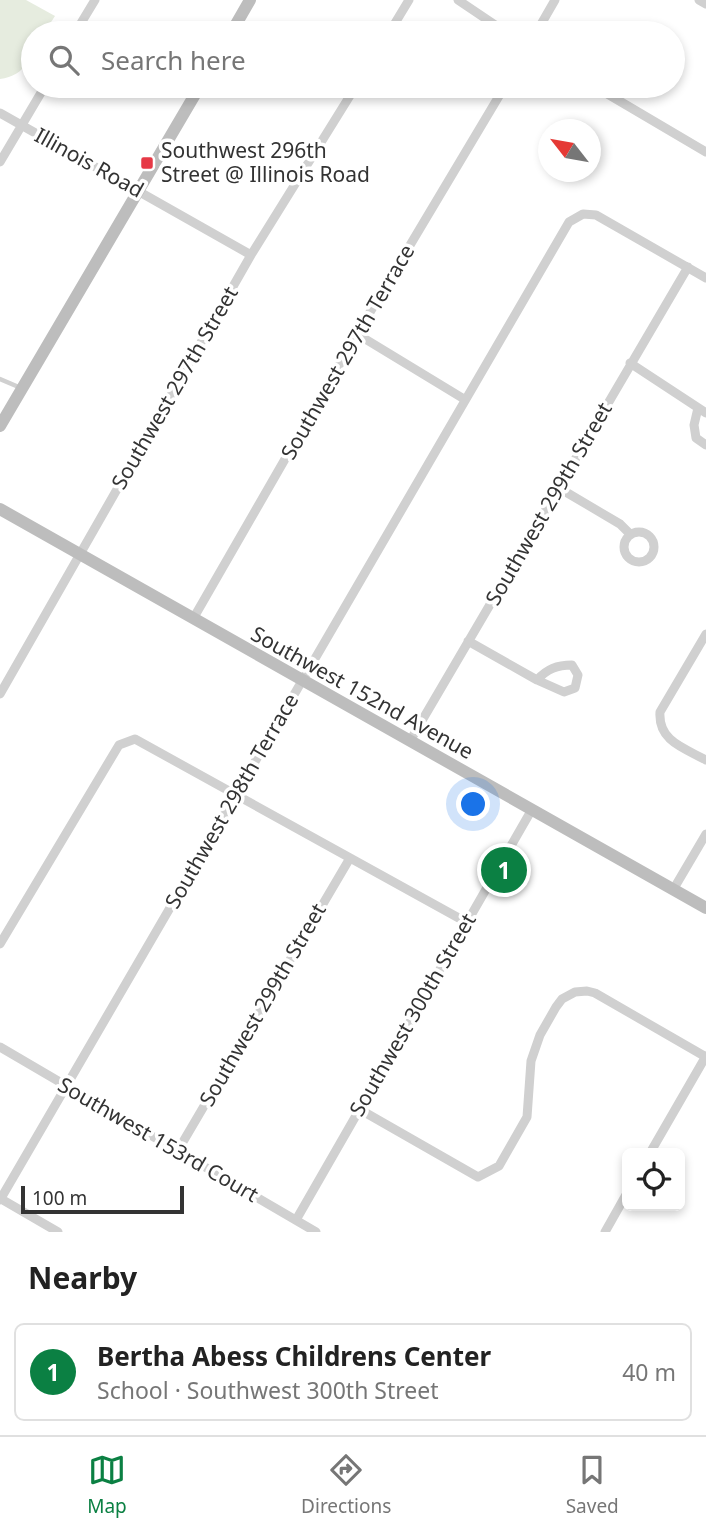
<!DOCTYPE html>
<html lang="en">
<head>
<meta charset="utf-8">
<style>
	:root { --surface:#fff; --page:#f2f2f2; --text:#222; --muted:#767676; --line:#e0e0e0; --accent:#0b8043 }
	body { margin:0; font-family:"Noto Sans",sans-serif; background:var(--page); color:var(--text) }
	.controls { position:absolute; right:21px; bottom:21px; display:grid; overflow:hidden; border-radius:10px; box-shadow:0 4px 10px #0003 }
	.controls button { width:63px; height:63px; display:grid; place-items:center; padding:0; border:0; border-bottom:2px solid var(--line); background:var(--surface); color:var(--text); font:35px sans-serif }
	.compass { position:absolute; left:538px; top:119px; width:63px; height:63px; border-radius:50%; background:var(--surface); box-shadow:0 4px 10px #0003; rotate:301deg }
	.scale { position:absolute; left:21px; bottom:18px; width:163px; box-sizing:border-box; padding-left:7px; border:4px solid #333; border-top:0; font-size:19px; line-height:24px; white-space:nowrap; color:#333; -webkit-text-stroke:5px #fff; paint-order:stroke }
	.you { position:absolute; left:474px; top:805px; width:24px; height:24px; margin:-18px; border:5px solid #fff; border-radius:50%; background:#1a73e8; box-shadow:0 0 0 10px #1a73e833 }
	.badge { display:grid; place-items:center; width:46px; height:46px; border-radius:50%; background:var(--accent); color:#fff; font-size:23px; font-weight:700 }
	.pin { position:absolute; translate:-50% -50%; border:4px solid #fff; box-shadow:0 2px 7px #0006 }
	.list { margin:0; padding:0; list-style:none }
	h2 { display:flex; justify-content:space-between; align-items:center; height:91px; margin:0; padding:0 28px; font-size:30px }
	h2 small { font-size:23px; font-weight:400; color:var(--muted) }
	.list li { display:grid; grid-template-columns:46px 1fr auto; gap:21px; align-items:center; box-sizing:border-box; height:98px; margin:0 14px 14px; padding:0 14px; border:2px solid var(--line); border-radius:10px }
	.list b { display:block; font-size:26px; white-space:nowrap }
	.list p { margin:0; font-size:23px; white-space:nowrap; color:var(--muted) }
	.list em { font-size:23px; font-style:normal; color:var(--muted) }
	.icon { flex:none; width:38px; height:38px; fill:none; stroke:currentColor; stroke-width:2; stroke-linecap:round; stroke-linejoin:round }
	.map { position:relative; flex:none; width:706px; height:1232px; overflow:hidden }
	.search { position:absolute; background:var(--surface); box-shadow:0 4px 10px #0003; left:21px; right:21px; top:21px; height:77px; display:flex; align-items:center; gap:18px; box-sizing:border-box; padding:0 24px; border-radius:38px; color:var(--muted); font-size:26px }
	.sheet { height:203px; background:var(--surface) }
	nav { display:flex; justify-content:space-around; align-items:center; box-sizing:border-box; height:98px; border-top:2px solid var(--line); background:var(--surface); font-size:19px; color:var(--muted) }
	nav a { display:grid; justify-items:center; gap:4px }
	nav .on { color:var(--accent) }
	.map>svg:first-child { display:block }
</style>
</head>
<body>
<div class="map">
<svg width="706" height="1232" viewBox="0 0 706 1232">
	<rect width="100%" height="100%" fill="#fff"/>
	<path fill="#e6ecdf" d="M0,0H26L55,16L44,33H33C33,56 26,76 0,79Z"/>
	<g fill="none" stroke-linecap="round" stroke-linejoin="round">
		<path stroke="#d0d0d0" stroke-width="4.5" d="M0,379L21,388"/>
		<path stroke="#d0d0d0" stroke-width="9" d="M458,0L507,33
			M699,0L706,4
			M75,33L95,0
			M389,33L409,0
			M536,33L555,0
			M594,86L706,152
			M0,113L251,255
			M0,162L45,86
			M357,334L464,399
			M630,363L706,413
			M698,408L694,425L696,438L706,445
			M559,488L620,524L630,534
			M624 547a15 15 0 1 1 30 0a15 15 0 1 1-30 0Z
			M193,619L357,334L505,86
			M706,634L660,712C658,741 684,748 706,760
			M468,641L537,680L564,692L575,688L578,675L572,665C557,665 547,669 537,680
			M0,694L251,255L356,86
			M410,741L688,267
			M673,890L706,834
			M0,944L119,745L135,739L466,922
			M0,1047L316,1232
			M359,1109L478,1177L499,1166L527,1117L531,1061L540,1035L556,1007L562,999L575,992L587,991L595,993L706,1057
			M177,1152L350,858
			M650,1153L706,1056
			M1,1199L58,1232
			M0,1200L569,222L583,214L596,215L706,278
			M296,1220L531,811
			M605,1232L627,1193"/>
		<path stroke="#bdbdbd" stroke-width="12" d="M231,33L250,0
			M0,426L200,86
			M0,509L706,908"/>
	</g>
	<rect fill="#e63946" stroke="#fff" stroke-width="2.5" x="140" y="156" width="14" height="14" rx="3.5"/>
	<g text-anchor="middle" stroke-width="7" stroke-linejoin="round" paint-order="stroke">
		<g font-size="21" fill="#333" stroke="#fff" text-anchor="start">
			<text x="161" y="158">Southwest 296th<tspan x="161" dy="24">Street @ Illinois Road</tspan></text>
		</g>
		<g font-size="21" fill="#333" stroke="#fff">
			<text transform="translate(89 163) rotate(29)" y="7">Illinois Road</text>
			<text transform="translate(348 352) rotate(-60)" y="7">Southwest 297th Terrace</text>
			<text transform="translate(175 388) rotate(-60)" y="7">Southwest 297th Street</text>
			<text transform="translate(549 504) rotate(-60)" y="7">Southwest 299th Street</text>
			<text transform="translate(362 693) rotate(29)" y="7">Southwest 152nd Avenue</text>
			<text transform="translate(232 801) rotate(-60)" y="7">Southwest 298th Terrace</text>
			<text transform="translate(263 1005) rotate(-60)" y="7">Southwest 299th Street</text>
			<text transform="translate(413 1015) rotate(-60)" y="7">Southwest 300th Street</text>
			<text transform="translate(158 1140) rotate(30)" y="7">Southwest 153rd Court</text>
		</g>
	</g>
</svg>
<div class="controls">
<button><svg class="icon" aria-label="locate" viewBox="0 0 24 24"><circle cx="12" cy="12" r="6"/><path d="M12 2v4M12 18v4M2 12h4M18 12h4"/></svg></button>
</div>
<svg class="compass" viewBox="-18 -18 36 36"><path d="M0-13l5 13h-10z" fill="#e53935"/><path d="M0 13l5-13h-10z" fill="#767676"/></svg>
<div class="scale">100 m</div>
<div class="you"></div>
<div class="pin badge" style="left:504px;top:870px">1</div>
<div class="search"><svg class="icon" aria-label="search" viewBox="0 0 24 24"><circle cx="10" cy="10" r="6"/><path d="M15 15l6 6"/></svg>Search here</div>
</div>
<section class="sheet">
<h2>Nearby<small></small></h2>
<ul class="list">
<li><span class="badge">1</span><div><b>Bertha Abess Childrens Center</b><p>School · Southwest 300th Street</p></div><em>40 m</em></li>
</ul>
</section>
<nav>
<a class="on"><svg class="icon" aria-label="map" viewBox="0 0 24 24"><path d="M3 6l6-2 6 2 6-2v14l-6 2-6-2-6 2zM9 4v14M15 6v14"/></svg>Map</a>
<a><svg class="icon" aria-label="directions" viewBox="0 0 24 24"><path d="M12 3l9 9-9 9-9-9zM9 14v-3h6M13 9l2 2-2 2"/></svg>Directions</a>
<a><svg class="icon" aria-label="saved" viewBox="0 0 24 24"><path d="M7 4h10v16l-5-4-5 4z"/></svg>Saved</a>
</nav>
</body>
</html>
